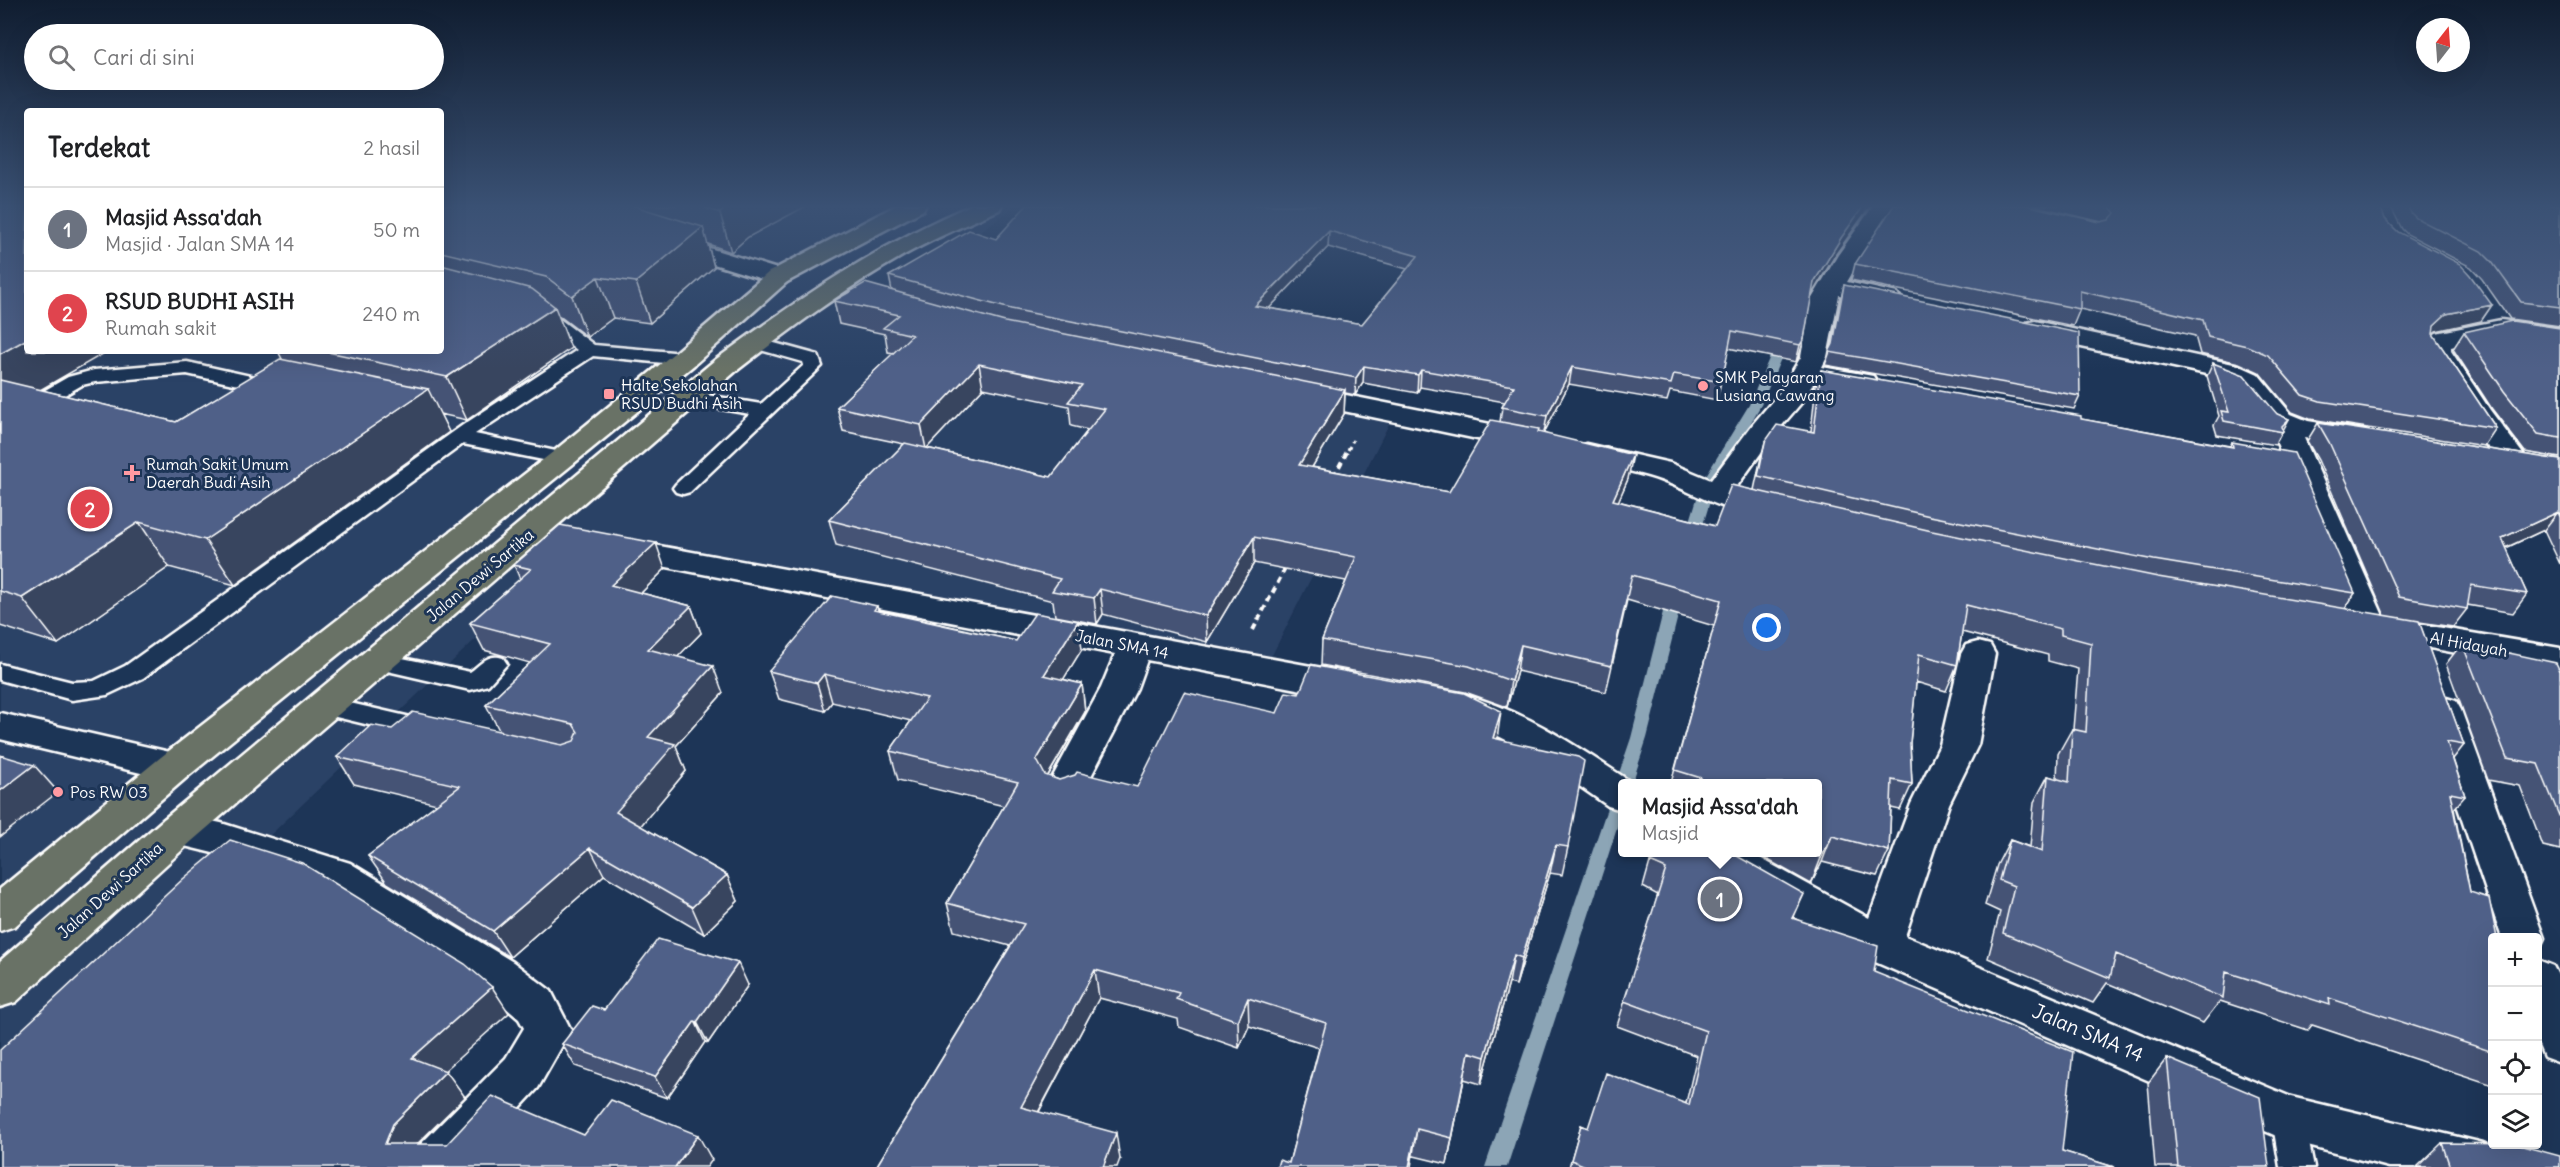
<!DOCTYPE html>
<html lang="id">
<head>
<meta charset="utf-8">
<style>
	:root { --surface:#fff; --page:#f2f2f2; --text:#202124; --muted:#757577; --line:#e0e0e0; --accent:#7c3aed }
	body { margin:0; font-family:Delius,sans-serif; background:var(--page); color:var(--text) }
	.controls { position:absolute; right:18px; bottom:18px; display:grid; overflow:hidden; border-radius:6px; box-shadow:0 6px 24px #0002 }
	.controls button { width:54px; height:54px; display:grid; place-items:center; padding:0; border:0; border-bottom:2px solid var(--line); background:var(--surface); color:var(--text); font:30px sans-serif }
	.compass { position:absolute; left:2416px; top:18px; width:54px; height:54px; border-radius:50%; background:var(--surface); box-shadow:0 6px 24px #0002; rotate:17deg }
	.you { position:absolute; left:1767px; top:628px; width:21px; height:21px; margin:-15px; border:4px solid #fff; border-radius:50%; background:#1a73e8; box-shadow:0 0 0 9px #1a73e833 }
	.badge { display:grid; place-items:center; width:39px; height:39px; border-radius:50%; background:var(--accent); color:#fff; font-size:20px; font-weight:700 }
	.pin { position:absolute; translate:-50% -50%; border:3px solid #fff; box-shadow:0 2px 6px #0006 }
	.popup { position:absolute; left:1618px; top:779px; width:204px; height:78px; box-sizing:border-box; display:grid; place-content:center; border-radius:6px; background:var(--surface); filter:drop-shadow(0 2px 4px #0005); font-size:20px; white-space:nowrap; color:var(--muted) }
	.popup b { font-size:22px; color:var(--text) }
	.popup::after { content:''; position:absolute; left:50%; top:100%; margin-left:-12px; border:12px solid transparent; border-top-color:var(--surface) }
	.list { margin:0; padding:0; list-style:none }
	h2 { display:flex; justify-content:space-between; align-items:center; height:78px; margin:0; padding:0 24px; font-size:26px }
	h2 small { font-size:20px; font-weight:400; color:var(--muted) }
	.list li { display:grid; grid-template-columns:39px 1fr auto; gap:18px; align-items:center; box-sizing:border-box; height:84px; padding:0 24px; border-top:2px solid var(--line) }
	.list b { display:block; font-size:22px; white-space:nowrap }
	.list p { margin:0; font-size:20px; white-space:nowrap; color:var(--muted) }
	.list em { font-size:20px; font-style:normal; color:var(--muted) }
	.icon { flex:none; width:33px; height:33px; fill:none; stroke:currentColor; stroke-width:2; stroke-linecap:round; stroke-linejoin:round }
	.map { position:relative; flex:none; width:2560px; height:1167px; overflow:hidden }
	.search { position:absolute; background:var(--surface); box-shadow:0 6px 24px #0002; left:24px; top:24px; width:420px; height:66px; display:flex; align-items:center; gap:15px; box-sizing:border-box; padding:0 21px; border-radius:33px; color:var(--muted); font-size:22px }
	.panel { position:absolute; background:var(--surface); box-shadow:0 6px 24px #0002; left:24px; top:108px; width:420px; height:246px; border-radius:6px }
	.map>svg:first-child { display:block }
</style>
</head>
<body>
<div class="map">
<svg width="2560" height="1167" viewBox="0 0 2560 1167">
	<rect width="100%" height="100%" fill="#1d3557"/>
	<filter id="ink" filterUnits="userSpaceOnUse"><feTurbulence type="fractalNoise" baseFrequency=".0167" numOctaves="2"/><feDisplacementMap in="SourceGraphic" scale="12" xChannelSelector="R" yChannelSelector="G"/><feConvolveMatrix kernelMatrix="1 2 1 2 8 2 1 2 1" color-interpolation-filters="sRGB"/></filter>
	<g filter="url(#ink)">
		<path fill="#2c4266" d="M722,205H1017L904,286L1399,404L1263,673L571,548L0,1093V240L27,351H441Z"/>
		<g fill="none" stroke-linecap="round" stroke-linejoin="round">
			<path fill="#8ca5b6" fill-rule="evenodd" d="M1783,336L1789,340L1761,405L1716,482L1698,541L1696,544H1686L1684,541L1702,482L1749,405L1777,340Z
				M1675,591L1683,596L1647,738L1632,784H1622V813L1507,1167H1485L1631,738L1667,596Z"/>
			<defs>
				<path id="service" d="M538,315L561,320L594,345L684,353L690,355L693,359L690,363L684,365L593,356L475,434L570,454L573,458L570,462L563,464L463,444L143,678L107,695L72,700L0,680V664L72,682L94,681L125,666L463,425L577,350L549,328L532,324L529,320L532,316Z
					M756,338L818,355L822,366L690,492L683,494L676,492L673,488L676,484L750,414L681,402L678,398L681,394L688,392L761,404L804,365L803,362L750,347L747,343L750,339Z
					M187,362L282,383L284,387L282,391L275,393L187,374L95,382L82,385L7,428L0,430V416L68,377L94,370Z
					M378,653L470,672C482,664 487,653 503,658L507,664L488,685L470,690L370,667L366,661L370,655Z
					M324,697L428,721L437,723L441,730L437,737L428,739L315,712L312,706L315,700Z
					M2288,1104L2299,1108L2304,1119L2314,1167H2280L2272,1119L2277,1108Z"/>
				<path id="minor" d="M1874,205H1897L1862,256L1847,282L1897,293L1901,298L1897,303L1888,306L1839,295L1827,357L1822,367L1873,376L1877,382L1873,388L1863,390L1814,382L1802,402L1773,436L1735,489L1780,501L1784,508L1780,515C1741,525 1686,486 1648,476C1624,469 1600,465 1576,459L1571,453L1576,447L1586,444L1670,463L1711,480L1753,424L1780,392L1801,357L1811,300L1838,255Z
					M670,236L787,272L790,277L787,282L778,284L662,248L658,243L662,238Z
					M2501,320L2560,328V344L2501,336L2451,347V351L2490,410L2529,462L2525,468L2514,471L2503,468L2464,414L2425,351V344L2436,333Z
					M2035,321L2238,365L2258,374L2291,414L2308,421L2368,431L2373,437L2368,443L2358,446L2304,438L2384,618L2560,648V672L2359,635L2268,422L2238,386L2220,377L2026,335L2022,329L2026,323Z
					M1301,386L1530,432L1540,435L1545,441L1540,447L1530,450L1291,400L1287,394L1291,388Z
					M616,538L1349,673L1362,677L1367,686L1362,695L1349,699L1147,660L1137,688L1078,801L1064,806L1050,801L1045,791L1101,688L1115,654L605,555L600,548L605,541Z
					M1978,642L1990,645L1995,654L1978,745L1949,804L1905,936L2291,1097L2483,1143L2500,1150L2507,1167H2389L2288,1141L1866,958L1699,863L1693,852H1749L1869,918L1911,804L1940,745L1961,654L1966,645Z
					M1459,693C1525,710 1578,747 1634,784H1622V810L1608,806C1556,770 1507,733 1446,715L1441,706L1446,697Z
					M2443,697L2456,701L2461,710L2544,938L2538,951V938H2502L2425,710L2430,701Z
					M0,713L174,753L187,757L193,767L187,777L174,781L0,739Z
					M178,814L221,823L350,863L513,962L551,991L571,1030L538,1088L465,1167H408L415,1150L506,1058L524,1028L519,1019L483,988L322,887L221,855L164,841L158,830L164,819Z
					M2538,960L2553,966L2560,979V1063L2544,1057L2538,1043Z"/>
				<path id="primary" d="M897,205H926L923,210L787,282L694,365L573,464L187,777L15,926L0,931V889L161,757L553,452L674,353L769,272Z
					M971,205H1002L999,210C967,224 935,238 904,255C844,289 789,330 735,372L192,841L16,1002L0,1007V961L164,819L715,360C796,300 878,245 971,205Z"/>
			</defs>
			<use href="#service" stroke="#fff" stroke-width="5"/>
			<use href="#minor" stroke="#fff" stroke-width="5"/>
			<use href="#primary" stroke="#fff" stroke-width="5"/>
			<path stroke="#fff" stroke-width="3" stroke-dasharray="4.5 4" stroke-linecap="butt" d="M1348,450L1353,440"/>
			<path stroke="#fff" stroke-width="4" stroke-dasharray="6 4.5" stroke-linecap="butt" d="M1334,476L1349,448
				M1253,630L1287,565"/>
			<use href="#service" fill="#1d3557" fill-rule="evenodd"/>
			<use href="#minor" fill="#1d3557" fill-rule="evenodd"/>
			<use href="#primary" fill="#697266" fill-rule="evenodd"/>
		</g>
		<path fill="#445375" stroke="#fff" stroke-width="1.5" fill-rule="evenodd" d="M0,205L41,390L176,422L282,359L278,351H441V205H808L748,237L731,252L708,244L714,267L650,323L613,318L587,337L562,318L559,317L571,348L467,420L440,414L449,432L235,585L169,567L58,644L0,626Z
			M1027,205H1871L1836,254L1811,295L1804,339L1799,356L1796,362L1728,348L1717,400L1670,391L1667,401L1569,384L1544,433L1628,479L1618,501L1715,526L1754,490L1761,457L1765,442L1811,431L1816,385L1821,370L2081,419L2230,446L2232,442L2355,593L2345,609L2385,616L2318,460L2307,441L2318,423L2560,460V564L2544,530L2506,548L2527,594L2513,613L2467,605V609L2453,627L2419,622L2464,745L2453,759L2465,796L2454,809L2470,892L2493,938V1085L2312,1025L2308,1030L2220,1001L2203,1023L2107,983L2093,1003L1988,958L2000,912L1985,905L1997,865L2010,840L2030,847L2034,802L2048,776L2057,779L2058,754L2072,729H2073L2078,669L2048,661V655L1962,632L1957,665L1946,691L1916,682L1910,743L1912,784L1900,810L1891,808L1889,851L1877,876L1822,862L1811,884L1754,852H1818V783H1671L1714,626L1627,600L1606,692L1517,671L1507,707L1465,692L1321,665L1322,640L1346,581L1254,563L1207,642L1103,614L1097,624L1055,616L1053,601L836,545L829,520L904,444L843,431L837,407L894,353L888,352L885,334L839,324L834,301L892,291L889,276L996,239ZM1328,247L1407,269L1362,324L1269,308ZM1363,383L1417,393L1420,387L1505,402L1502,407L1500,422L1449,492L1312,467L1344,414L1345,393L1355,395ZM983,388L1069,406L1071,426L1088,430L1051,477L927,448Z
			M2032,205H2380L2385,219L2398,232L2492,305L2481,321L2436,331L2433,334L2496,428L2484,446L2310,419L2292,412L2259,372L2239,363L2200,354L2195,336L2080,309L2073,326L1851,280L1855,264L2102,222Z
			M2390,205H2560V326L2510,319L2482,279L2471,267L2407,234L2402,229Z
			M1844,285L2080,396L2074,409L1825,365L1831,349L1841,298Z
			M2560,328V458L2525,452L2492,409L2453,349L2464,332Z
			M2213,363L2277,414L2289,419L2275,445L2217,435L2214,425L2219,416L2207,376Z
			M514,565L665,569L641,593L691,606L701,633L677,657L723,693L676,746L686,771L640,826L727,875L738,901L704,934L604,875L510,957L387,883L368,856L437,804L354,784L337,757L392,729L500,732L486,705L530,663L484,650L470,623L520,579Z
			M877,606L878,610L1016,641L1082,649L1063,679L1082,684L1085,712L1048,776L1059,780L1137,787L1277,713L1497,739L1568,847L1562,875L1550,873L1516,985L1509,983L1481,1084L1464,1079L1447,1164L1414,1156L1289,1163L1319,1048L1249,1026L1239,1048L1179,1027L1178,1019L1099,998L1039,1112L1120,1159L876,1167L1010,946L954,931L947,903L1004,806L898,780L890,751L911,721L832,702L825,711L779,699L769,671Z
			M2462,643L2560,671V850L2543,846L2520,786L2488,780L2446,664Z
			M1650,862L1794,918L1874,972L2062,1151L2114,1167H1569L1581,1125L1588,1128L1686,1103L1697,1056L1617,1026L1658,895L1643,887Z
			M748,985L708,1043L705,1042L667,1098L575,1066L562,1044L604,1010Z
			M2167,1058L2269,1167H2155L2148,1083Z
			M2442,1143L2560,1167H2417Z"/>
		<path fill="#37445f" stroke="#fff" stroke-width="1.5" d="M729,205H808L748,237L731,252L720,213Z
			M1864,205H1871L1836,254L1809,299L1814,282L1841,238Z
			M703,227L714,267L650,323L636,282Z
			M1329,231L1328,247L1255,323V306Z
			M598,277L613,318L587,337L572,296Z
			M2492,305L2481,321L2436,331L2423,342L2434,325L2446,314Z
			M555,307L571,348L467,420L447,377Z
			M27,339V351H108L0,413V354Z
			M1804,339L1799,356L1796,362L1800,345Z
			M979,364L983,388L926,449L921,425Z
			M1364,366L1363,383L1355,395L1356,378Z
			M1572,367L1569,384L1544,433L1547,416Z
			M1421,370L1420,387L1417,393L1418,375Z
			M428,389L449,432L235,585L205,540Z
			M1345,390L1344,414L1299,489V465Z
			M1633,455L1628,479L1608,525L1613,500Z
			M2558,512L2544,530L2488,556L2502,538Z
			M139,522L169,567L58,644L22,598Z
			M1254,537V563L1207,642L1206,616Z
			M656,543L665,569L622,612L611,585Z
			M1100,589L1103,614L1097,624L1094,598Z
			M691,606L701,633L659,676L648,649Z
			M1078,621L1082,649L1049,703L1044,675Z
			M1521,645L1517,671L1507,707L1511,681Z
			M713,666L723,693L676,746L686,771L629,840L616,812L648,737Z
			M824,674L832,702L825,711L817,683Z
			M1082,684L1085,712L1040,789L1036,761Z
			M1501,711L1497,739L1489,766L1493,738Z
			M34,765L58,792L0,837V791Z
			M1832,836L1822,862L1811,884L1821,858Z
			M1556,845L1550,873L1516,985L1522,958Z
			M590,848L604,875L510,957L493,931Z
			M727,875L738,901L704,934L692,907Z
			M1804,894L1793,919L1792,918Z
			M1514,955L1509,983L1481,1084L1485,1057Z
			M738,963L748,985L708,1043L697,1022Z
			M1095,970L1099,998L1027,1133L1021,1107Z
			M492,987L509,1013L431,1083L412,1058Z
			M1248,998L1249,1026L1239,1048L1238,1021Z
			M695,1021L705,1042L667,1098L655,1077Z
			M1469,1052L1464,1079L1447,1164L1452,1138Z
			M446,1071L465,1097L413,1148L385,1144L393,1124Z
			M1417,1129L1411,1167H1409Z
			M1116,1133L1120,1159L1117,1167H1103Z
			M698,1135L712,1160L707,1167H675Z"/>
		<path fill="#4f6188" stroke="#fff" stroke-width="1.5" fill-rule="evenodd" d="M0,205H27V339L0,354Z
			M441,205H631L703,227L636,282L598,277L572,296L546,277L441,252Z
			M697,205H729L720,213Z
			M1027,205H1864L1841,238L1814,282L1804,339L1800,345L1732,331L1722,382L1674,374L1671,384L1572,367L1547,416L1502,407L1514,386L1421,370L1418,375L1364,366L1356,378L1011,309L889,276L969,230L996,239ZM1329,231L1418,256L1362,324L1255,306Z
			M1894,205H2025L2100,222L2109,220L2115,213L2109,206L2106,205H2380L2385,219L2398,232L2460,264L2470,275L2492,305L2446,314L2434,325L2433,334L2496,428L2320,401L2302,395L2268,355L2247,346L2208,337L2203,320L2080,291V309L1855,264Z
			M2407,205H2560V307L2521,302L2492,262L2481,251L2416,218L2411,213Z
			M441,265L532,289L555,307L447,377L323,351H441Z
			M865,283L1005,322L1345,390L1299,465L1449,492L1491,420L1539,429L1538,432L1633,455L1613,500L1715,526L1731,485L1932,531L2158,577L2419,621L2464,745L2447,742L2465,796L2450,793L2470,892L2489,898L2497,938H2493V1052L2329,998L2330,1005L2226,972L2223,998L2116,954L2110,978L2003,933L2014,886L1999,880L2010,840L2042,852L2048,776L2069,782L2072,729L2086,732L2091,643L2061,635V629L1966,605L1957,665L1919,654L1910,743L1912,784L1892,780L1889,851L1832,836L1821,858L1812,852H1818V783H1697L1701,778L1675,770L1721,600L1632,575L1611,666L1521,645L1511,681L1469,666L1322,640L1356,557L1254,537L1206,616L1100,589L1094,598L1052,591L1060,579L829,520L905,443L1051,477L1105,409L1068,402L1082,385L979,364L921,425L837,407L912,335L883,328L899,315L834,301Z
			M1844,285L2079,333L2080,396L1829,352L1833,344Z
			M2512,321L2560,328V438L2538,434L2504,391L2464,332Z
			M280,359L428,389L205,540L139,522L22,598L0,591V380L176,422Z
			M2213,363L2244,375L2277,414L2289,419L2282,426L2283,432L2224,421L2221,411L2229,412Z
			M1821,370L2081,416V419L2233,447L2232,442L2294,453L2355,593L2154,560L1930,516L1758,476L1765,442L1777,425L1814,432Z
			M2318,423L2560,460V517L2558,512L2502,538L2527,594L2471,585L2467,609L2399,597L2329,442Z
			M560,525L656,543L611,585L691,606L648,649L713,666L648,737L675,744L616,812L727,875L692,907L590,848L493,931L368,856L460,786L337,757L371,725L392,729L413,712L562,745L574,741L578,732L573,724L486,705L550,644L470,623L531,569L514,565Z
			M832,596L877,606L874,610L1016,641L1035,613L1078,621L1044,675L1082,684L1036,761L1038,762L1045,775L1059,780L1075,775L1077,772L1137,787L1184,692L1277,713L1286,692L1299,694L1311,665L1464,693L1501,711L1493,738L1578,757L1584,761L1568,847L1556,845L1522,958L1514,955L1485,1057L1469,1052L1452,1138L1417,1129L1409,1167H1277L1279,1160L1289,1163L1326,1023L1248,998L1238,1021L1176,999L1179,993L1095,970L1021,1107L1116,1133L1103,1167H876L1024,924L947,903L1018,782L890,751L927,698L824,674L817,683L769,671Z
			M2462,643L2556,663L2560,671V818L2538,764L2507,758Z
			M0,755L34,765L0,791Z
			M230,840L302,863L465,964L492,987L412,1058L446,1071L393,1124L385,1144H447L492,1096L584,1135L611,1100L698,1135L675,1167H0V1050L183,879Z
			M1655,852H1730L1804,894L1792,918L1878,946L1874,972L2073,1052L2062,1151L2114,1167H1588L1571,1160L1581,1125L1588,1128L1606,1073L1689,1105L1706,1031L1624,1001L1666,869L1650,862Z
			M658,939L738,963L697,1022L695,1021L655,1077L562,1044L592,1006L604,1010Z
			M2167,1058L2260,1097L2269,1167H2178Z
			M2442,1143L2515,1144L2560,1156V1167H2450Z"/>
	</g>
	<linearGradient id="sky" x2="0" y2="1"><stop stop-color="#101d30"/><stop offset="0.56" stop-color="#3a5174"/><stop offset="1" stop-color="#3a5174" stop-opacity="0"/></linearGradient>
	<rect width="2560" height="369" fill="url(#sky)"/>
	<g fill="#ff9aa2" stroke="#1d3557" stroke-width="2">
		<circle cx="1703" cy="386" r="6"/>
		<rect x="603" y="388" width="12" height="12" rx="3"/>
		<path d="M129 464h6v6h6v6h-6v6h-6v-6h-6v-6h6z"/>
		<circle cx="58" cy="792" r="6"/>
	</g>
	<g text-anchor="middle" stroke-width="6" stroke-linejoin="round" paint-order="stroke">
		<g font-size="16" fill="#fff" stroke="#1d3557" text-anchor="start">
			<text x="1715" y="383">SMK Pelayaran<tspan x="1715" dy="18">Lusiana Cawang</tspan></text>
			<text x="621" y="391">Halte Sekolahan<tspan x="621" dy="18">RSUD Budhi Asih</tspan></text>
			<text x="146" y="470">Rumah Sakit Umum<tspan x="146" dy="18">Daerah Budi Asih</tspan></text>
			<text x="70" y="798">Pos RW 03</text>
		</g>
		<g font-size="16" fill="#fff" stroke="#1d3557">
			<text transform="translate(480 575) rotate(-40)" y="6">Jalan Dewi Sartika</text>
			<text transform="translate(1122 644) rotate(11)" y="6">Jalan SMA 14</text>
			<text transform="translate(2469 644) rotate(10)" y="6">Al Hidayah</text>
			<text transform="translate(110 890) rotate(-42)" y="6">Jalan Dewi Sartika</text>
		</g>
		<g font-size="20" fill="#fff" stroke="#1d3557">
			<text transform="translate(2088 1033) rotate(23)" y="7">Jalan SMA 14</text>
		</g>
	</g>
</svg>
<div class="controls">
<button>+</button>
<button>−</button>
<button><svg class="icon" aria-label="locate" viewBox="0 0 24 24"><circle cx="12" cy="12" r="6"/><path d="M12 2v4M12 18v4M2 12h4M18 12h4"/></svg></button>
<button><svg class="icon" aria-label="layers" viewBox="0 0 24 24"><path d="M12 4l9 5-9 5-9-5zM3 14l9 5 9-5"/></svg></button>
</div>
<svg class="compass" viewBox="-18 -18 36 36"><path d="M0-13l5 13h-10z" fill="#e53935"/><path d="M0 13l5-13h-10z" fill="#757577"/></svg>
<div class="you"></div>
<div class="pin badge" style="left:1720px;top:899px;background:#6b7280">1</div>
<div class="popup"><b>Masjid Assa'dah</b>Masjid</div>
<div class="pin badge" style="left:90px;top:509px;background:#e0444e">2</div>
<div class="search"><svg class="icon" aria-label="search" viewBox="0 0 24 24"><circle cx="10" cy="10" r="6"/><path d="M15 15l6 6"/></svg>Cari di sini</div>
<section class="panel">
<h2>Terdekat<small>2 hasil</small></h2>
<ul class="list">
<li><span class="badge" style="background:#6b7280">1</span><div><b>Masjid Assa'dah</b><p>Masjid · Jalan SMA 14</p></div><em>50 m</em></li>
<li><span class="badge" style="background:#e0444e">2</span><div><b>RSUD BUDHI ASIH</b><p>Rumah sakit</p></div><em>240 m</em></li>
</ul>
</section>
</div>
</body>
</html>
